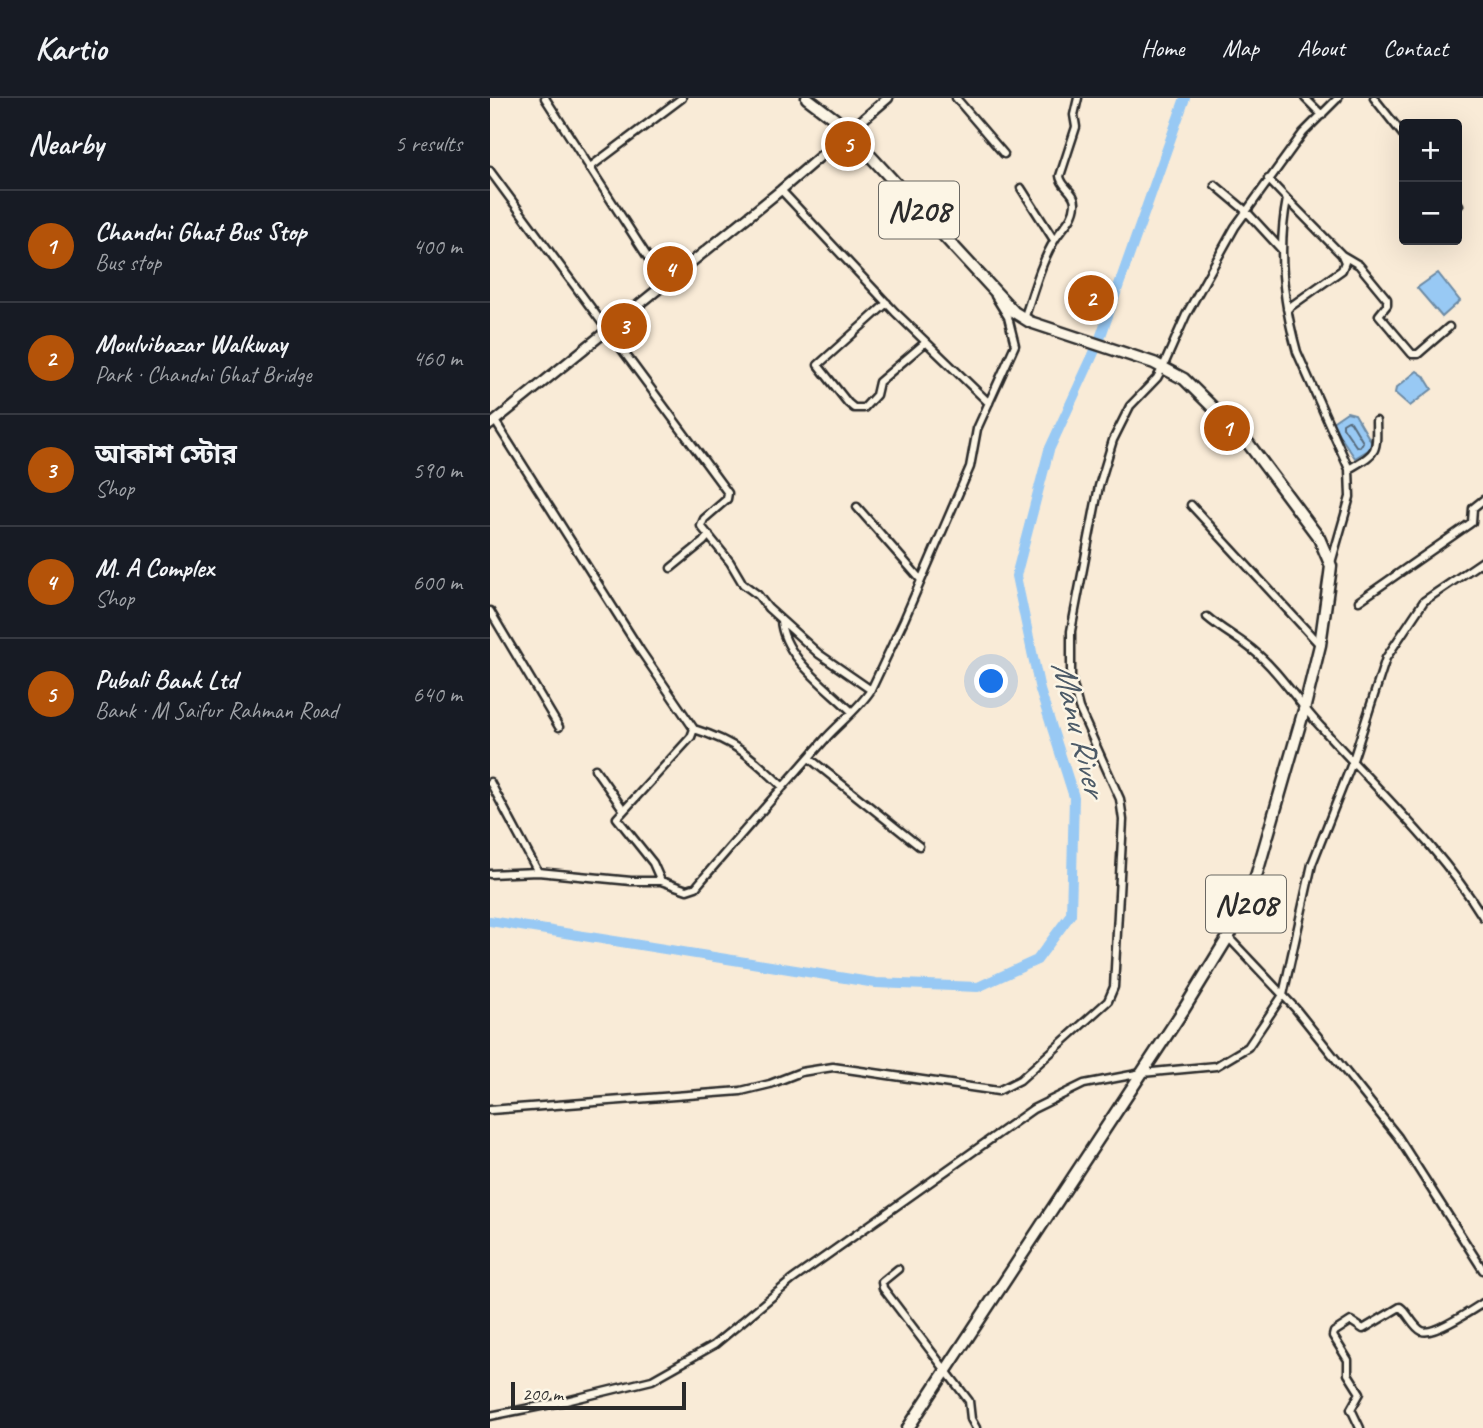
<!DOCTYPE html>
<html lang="en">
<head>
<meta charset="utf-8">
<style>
	:root { --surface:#171b24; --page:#242831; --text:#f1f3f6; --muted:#9ea1a6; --line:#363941; --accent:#b45309 }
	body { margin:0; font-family:Caveat,"Noto Sans Bengali",sans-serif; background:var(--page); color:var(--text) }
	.controls { position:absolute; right:21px; top:21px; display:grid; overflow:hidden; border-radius:7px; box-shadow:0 7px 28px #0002 }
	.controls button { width:63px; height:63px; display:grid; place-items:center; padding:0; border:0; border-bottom:2px solid var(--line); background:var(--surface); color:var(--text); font:35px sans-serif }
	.scale { position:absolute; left:21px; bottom:18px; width:175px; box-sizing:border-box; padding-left:7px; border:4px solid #2b2b2b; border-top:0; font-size:19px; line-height:24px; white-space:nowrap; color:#2b2b2b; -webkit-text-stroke:5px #fcf5e5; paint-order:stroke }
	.you { position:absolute; left:502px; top:584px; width:24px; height:24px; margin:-18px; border:5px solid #fff; border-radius:50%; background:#1a73e8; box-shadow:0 0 0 10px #1a73e833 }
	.badge { display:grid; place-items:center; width:46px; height:46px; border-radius:50%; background:var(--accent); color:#fff; font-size:23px; font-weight:700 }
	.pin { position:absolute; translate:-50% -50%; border:4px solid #fff; box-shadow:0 2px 7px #0006 }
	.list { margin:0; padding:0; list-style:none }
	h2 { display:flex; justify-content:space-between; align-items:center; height:91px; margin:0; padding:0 28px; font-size:30px }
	h2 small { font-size:23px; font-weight:400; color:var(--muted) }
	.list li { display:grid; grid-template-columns:46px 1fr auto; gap:21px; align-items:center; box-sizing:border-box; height:112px; padding:0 28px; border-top:2px solid var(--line) }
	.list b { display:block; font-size:26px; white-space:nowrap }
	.list p { margin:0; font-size:23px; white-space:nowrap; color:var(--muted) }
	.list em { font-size:23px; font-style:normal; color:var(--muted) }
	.map { position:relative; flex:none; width:993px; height:1330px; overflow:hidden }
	header { display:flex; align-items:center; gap:42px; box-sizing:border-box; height:98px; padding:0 35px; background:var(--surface); border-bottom:2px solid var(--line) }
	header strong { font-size:33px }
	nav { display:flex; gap:38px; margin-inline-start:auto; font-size:24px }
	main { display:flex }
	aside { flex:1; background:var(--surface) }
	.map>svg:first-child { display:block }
</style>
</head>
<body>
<header>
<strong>Kartio</strong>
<nav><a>Home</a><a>Map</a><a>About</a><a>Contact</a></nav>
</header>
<main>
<aside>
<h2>Nearby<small>5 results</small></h2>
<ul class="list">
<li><span class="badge">1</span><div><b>Chandni Ghat Bus Stop</b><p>Bus stop</p></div><em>400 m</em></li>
<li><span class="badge">2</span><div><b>Moulvibazar Walkway</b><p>Park · Chandni Ghat Bridge</p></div><em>460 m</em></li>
<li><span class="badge">3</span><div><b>আকাশ স্টোর</b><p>Shop</p></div><em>590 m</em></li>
<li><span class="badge">4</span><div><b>M. A Complex</b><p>Shop</p></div><em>600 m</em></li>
<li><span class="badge">5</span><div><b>Pubali Bank Ltd</b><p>Bank · M Saifur Rahman Road</p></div><em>640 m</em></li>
</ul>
</aside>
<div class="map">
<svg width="993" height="1330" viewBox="0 0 993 1330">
	<rect width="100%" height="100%" fill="#f9ebd7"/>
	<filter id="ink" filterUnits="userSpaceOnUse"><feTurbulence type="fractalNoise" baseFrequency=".0143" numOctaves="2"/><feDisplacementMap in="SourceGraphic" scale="14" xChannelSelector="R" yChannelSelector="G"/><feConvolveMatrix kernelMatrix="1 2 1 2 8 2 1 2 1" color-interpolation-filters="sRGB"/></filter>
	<g filter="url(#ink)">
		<path fill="#98c9f4" stroke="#6c8aa4" stroke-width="2" d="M948,175L970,203L952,219L927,190Z
			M927,273L934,278L942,291L920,308L905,295L906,290Z
			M857,314L865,316L883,347L880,351L865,360L841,325Z"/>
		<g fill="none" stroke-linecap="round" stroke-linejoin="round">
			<path stroke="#576a7b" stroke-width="2" d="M858,322L861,324L873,344L870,349L866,348L853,329V325Z"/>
			<path stroke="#98c9f4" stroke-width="10" d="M0,823L386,885L488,889L547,862L581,816L584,699L550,592L526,478L559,352L608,246L695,0"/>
			<defs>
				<path id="minor" d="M55,0L175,186
					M466,0L514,56
					M815,0L832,17
					M884,0L914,38
					M99,70L192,0
					M0,73L238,395L237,401L214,421L211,428L240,464L253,486L268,497L278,510L329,556L381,592
					M778,81L797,101C787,152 793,204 807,254L859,371L860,399L841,465
					M725,87L756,113L791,151
					M531,90L564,142
					M291,92L405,214L499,305
					M967,104L969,107
					M852,157L869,167L897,201V207L889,217L922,256H928L959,229
					M397,205L328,267L358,305L364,310H374L386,297L389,284L436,244
					M797,211L852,172L855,164L852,157L797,101
					M534,221C543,195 550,167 564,143C571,130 584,122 585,106C586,94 571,89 570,78L586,29L584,17L588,0
					M5,323L150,552L204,631L201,639L127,720L163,765L171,783
					M859,371C887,354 887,356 886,323
					M701,407L830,547
					M367,409L431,482
					M181,470L213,444L219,437
					M869,503L978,427L982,424L983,410L993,402
					M0,513L69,629
					M717,519C732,532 750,541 764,553C789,573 809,606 831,629C886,691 949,748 993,819
					M291,522C293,559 337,589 362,614
					M204,631C246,644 262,659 293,689
					M319,660L429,748
					M105,671L133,711
					M0,684L48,774L141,783H171L197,792L206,789C249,738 293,689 337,639C352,623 369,610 381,592L414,522L480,369L487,331L525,247L518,219L505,198
					M0,776L48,774
					M739,840L805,910L908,1039L993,1172
					M0,1012L251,993L280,986L311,974L343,969L508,993L530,982L618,903L624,889L633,722L630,701L589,610L581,579V533L609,388L623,342L640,308L667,280L673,269L696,217L745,129L813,35L848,0
					M408,1171L392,1184L393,1190L479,1303L481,1321L486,1330
					M0,1318L76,1303L162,1282L224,1247L302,1182L543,1011L594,986L652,975L726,968L758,949L793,897L822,766L862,665L896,560L934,503L993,463
					M870,1330L861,1311L870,1295L858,1276V1262L843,1238L844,1234L861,1223L873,1231L910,1209C918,1214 923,1229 932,1233C943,1238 982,1212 993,1205"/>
				<path id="major" d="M0,327L291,92L398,0"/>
				<path id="highway" d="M317,0L350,25L524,214L540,224L664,265L694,281L755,341L829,440L841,468L840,476L830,547L814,612L767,775L751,818L694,911L418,1330"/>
			</defs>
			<use href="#minor" stroke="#2b2b2b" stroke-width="11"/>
			<use href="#major" stroke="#2b2b2b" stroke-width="13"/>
			<use href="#highway" stroke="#2b2b2b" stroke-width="15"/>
			<use href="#minor" stroke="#fcf5e5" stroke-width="6"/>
			<use href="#major" stroke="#fcf5e5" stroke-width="8"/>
			<use href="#highway" stroke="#fcf5e5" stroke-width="10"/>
		</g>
	</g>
	<g text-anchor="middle" stroke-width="5" stroke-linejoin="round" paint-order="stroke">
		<g fill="#fcf5e5" stroke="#6a6863" stroke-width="2">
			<rect x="389" y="83.5" width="80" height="57" rx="5"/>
			<rect x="716" y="777.5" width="80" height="57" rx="5"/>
		</g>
		<g font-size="32" font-weight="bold" fill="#2b2b2b">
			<text x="429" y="123">N208</text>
			<text x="756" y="817">N208</text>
		</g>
		<g font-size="35" font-style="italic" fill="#4c5a67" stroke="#fcf5e5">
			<text transform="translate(590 630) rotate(76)" y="12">Manu River</text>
		</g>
	</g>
</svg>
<div class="controls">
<button>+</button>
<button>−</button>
</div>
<div class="scale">200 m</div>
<div class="you"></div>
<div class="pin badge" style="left:737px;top:330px">1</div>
<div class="pin badge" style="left:601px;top:200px">2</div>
<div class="pin badge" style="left:134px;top:228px">3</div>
<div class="pin badge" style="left:180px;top:171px">4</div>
<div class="pin badge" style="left:358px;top:46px">5</div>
</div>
</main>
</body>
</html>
